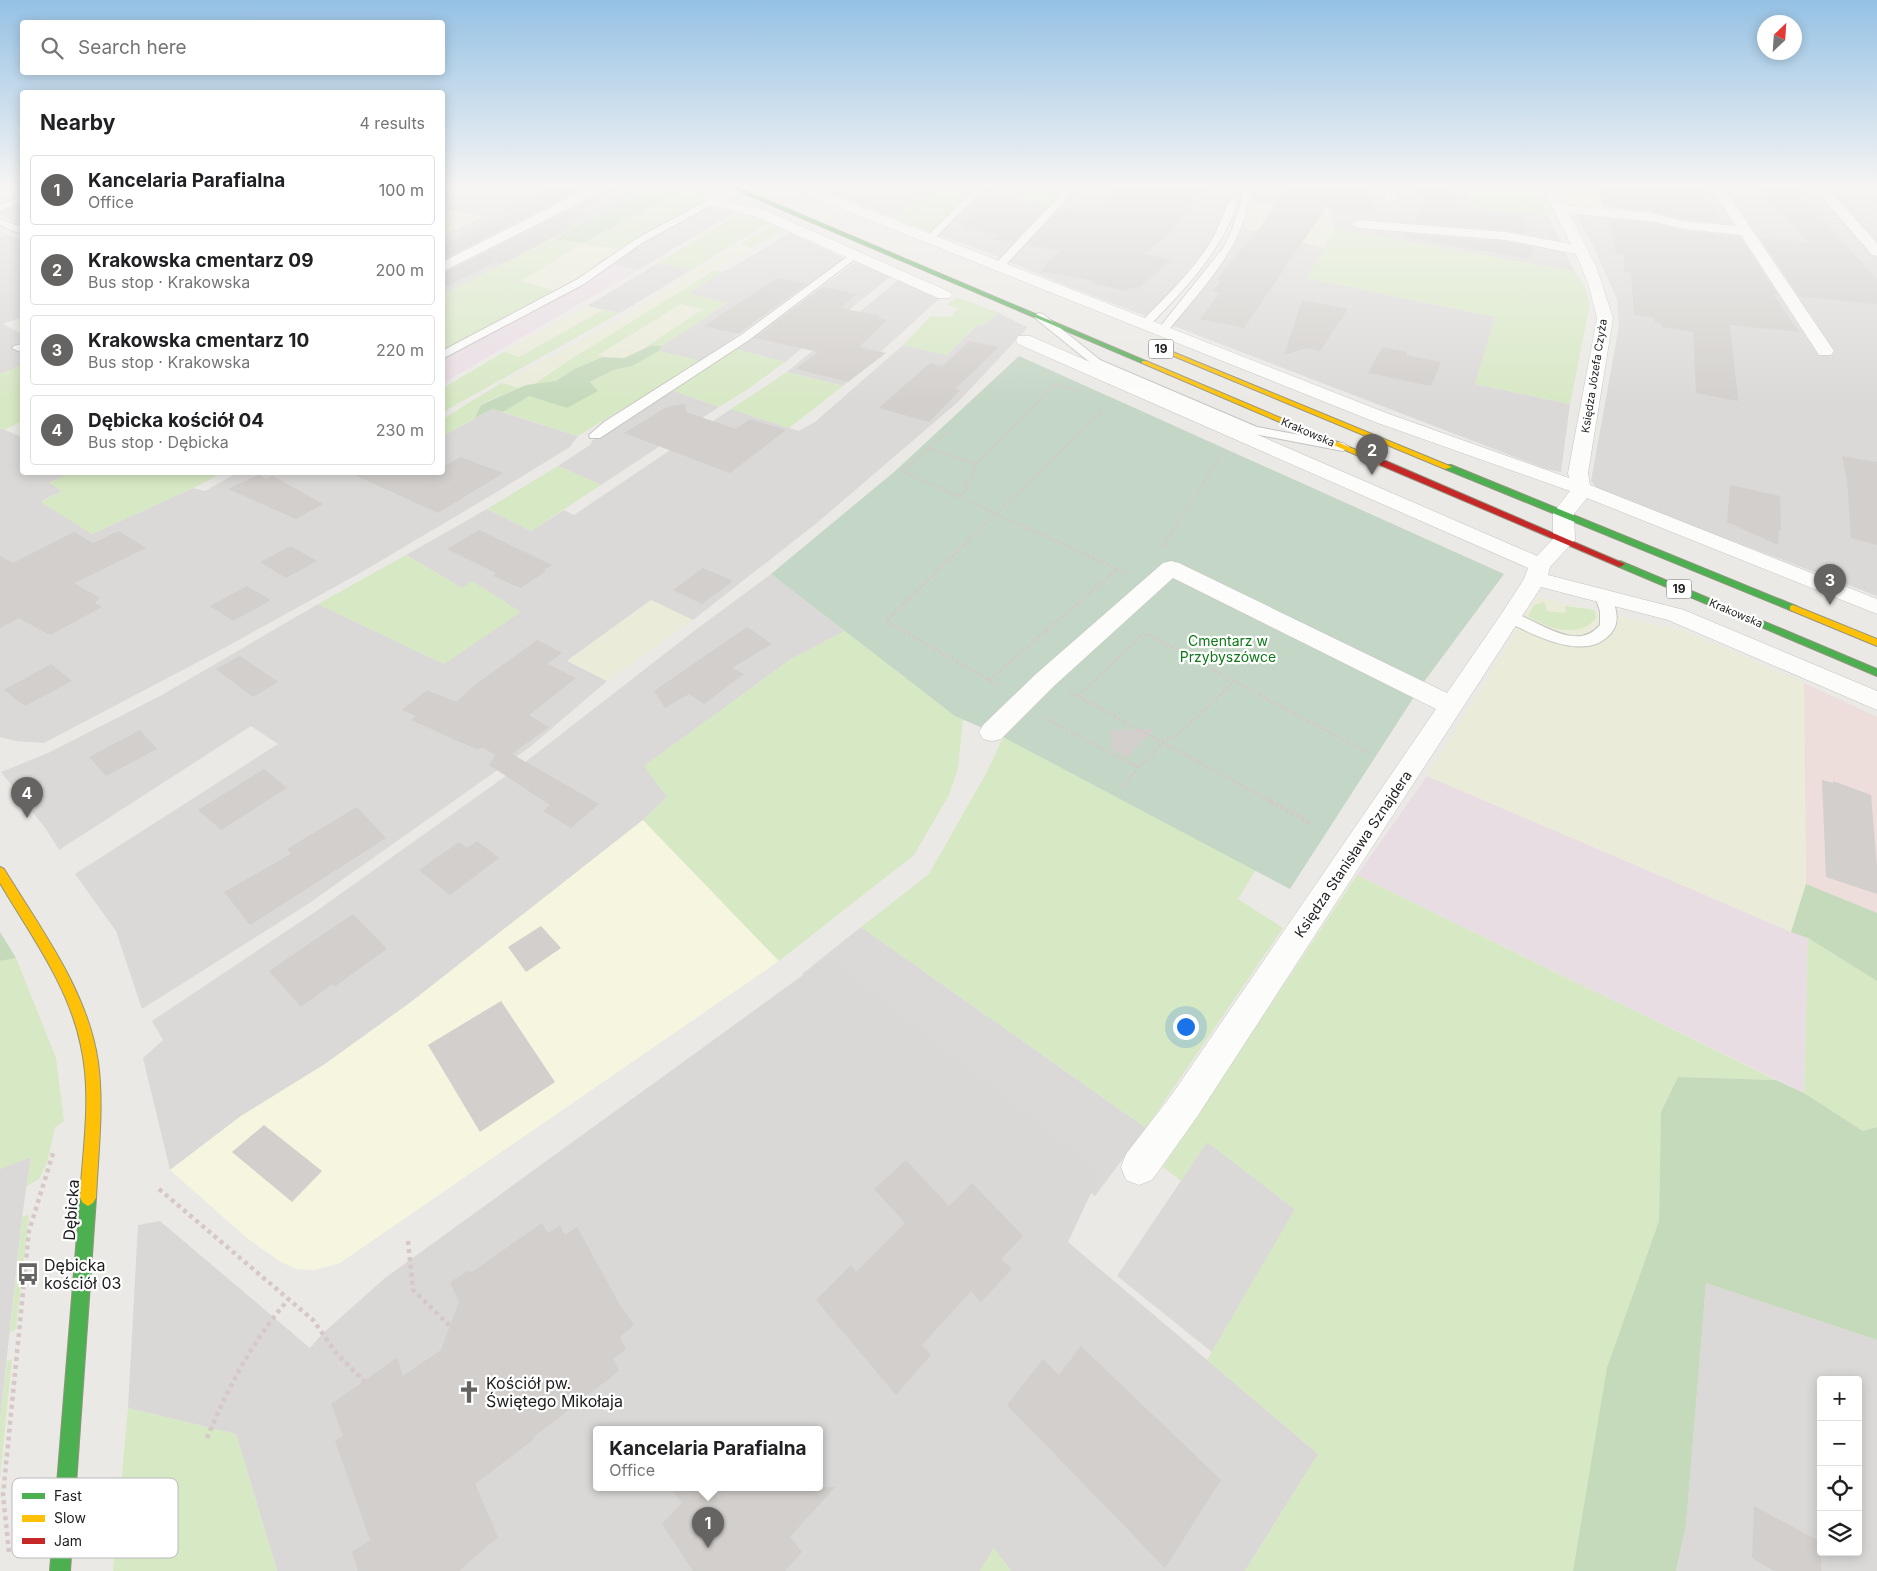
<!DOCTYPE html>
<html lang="en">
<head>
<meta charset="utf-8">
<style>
	:root { --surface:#fff; --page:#f6f6f6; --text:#202124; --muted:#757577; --line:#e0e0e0; --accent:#656463 }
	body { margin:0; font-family:Inter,sans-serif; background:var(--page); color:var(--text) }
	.controls { position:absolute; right:15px; bottom:15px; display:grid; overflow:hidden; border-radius:5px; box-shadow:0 2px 12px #0003 }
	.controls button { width:45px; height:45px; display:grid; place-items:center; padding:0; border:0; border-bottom:1px solid var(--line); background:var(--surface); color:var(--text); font:25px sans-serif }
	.compass { position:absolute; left:1757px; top:15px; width:45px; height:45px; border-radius:50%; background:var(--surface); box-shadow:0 2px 12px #0003; rotate:25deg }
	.you { position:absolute; left:1185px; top:1026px; width:18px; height:18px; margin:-12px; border:4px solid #fff; border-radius:50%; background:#1a73e8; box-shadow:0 0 0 8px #1a73e833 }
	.badge { display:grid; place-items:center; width:32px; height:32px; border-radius:50%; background:var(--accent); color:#fff; font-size:16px; font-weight:700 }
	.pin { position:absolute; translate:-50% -41px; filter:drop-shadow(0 1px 2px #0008) }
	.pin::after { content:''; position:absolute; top:26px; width:18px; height:15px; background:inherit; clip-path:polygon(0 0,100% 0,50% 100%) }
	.popup { position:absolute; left:593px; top:1426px; width:230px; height:65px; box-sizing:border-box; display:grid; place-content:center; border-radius:5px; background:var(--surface); filter:drop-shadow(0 1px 4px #0005); font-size:16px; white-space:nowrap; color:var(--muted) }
	.popup b { font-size:19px; color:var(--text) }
	.popup::after { content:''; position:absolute; left:50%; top:100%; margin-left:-10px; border:10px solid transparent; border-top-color:var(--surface) }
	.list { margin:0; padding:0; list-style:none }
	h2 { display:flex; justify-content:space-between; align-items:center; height:65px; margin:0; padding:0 20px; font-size:21px }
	h2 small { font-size:16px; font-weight:400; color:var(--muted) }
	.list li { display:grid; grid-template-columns:32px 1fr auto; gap:15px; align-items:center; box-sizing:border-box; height:70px; margin:0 10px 10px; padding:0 10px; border:1px solid var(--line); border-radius:5px }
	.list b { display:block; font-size:19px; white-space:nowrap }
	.list p { margin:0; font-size:16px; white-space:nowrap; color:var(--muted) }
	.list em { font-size:16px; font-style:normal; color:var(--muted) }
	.icon { flex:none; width:28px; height:28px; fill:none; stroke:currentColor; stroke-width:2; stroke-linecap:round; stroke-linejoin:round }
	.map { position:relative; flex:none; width:1877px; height:1571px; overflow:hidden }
	.search { position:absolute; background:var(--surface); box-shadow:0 2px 12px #0003; left:20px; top:20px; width:425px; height:55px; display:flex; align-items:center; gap:12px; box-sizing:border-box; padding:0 18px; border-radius:5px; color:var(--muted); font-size:19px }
	.panel { position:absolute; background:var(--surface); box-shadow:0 2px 12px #0003; left:20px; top:90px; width:425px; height:385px; border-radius:5px }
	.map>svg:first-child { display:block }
</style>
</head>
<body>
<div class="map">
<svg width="1877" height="1571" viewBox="0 0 1877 1571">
	<rect width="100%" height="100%" fill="#ebe9e5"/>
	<path fill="#dad9d7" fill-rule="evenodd" d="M443,184H654L500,266L443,294V235L483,217L443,208Z
		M810,184H938L895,218Z
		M982,184H1028L1105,195L1109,184H1232L1229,204L1212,241L1148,317L1062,284L989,253L931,232Z
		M1254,184H1464L1473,209L1548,215L1574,271L1333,229L1331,209L1252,203Z
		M1559,184H1877V596L1599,490L1591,481L1619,326L1617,299L1592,244L1574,212L1596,190L1560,186Z
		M22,195V225L21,226L0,214V203Z
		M707,206L735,212L638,270L614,265L636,245Z
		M1242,228L1325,248L1306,278L1495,317L1476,384L1570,404L1561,472L1546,469L1171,325L1231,252Z
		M790,233L840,256L843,259L701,361L659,351L662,346L727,303L688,294L721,272L730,269Z
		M8,235L22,240V317L3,324L22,334V365L0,374V238Z
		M856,262L891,276L785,362L736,349Z
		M658,263L691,270L620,313L587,306Z
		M898,280L940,298L843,386L787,372Z
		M999,313L1027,327L1022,334L958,402L818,522L693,620L651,600L568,660L607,681L530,747L308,904L142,1009L116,931L75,874L278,744L251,726L59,850L46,829L1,772L48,753L162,695L318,604L444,664L462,588L406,555L487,509L531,531L564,510L574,515L731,409L799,431L815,422L903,345L947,355L978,324L983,325Z
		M672,390L719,407L601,485L558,466L590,445L593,440Z
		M492,409L578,436L570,447L485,499L360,573L215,653L44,743L16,741L0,737V428L22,437V472L72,473L50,482L62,491L42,501L92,534L193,488L205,491L237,473L442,472L443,436Z
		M771,574L845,631L791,659L645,766L667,797L643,820L411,1002L325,1064L241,1116L170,1170L143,1058L163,1040L152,1021L315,912L524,763L694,631Z
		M861,927L1146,1128L1095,1196L802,974Z
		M1207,1142L1295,1209L1213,1353L1117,1276Z
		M31,1157L22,1217L0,1421V1169Z
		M1706,1283L1877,1340V1571H1676L1686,1525ZM1821,1380H1858V1552H1821Z"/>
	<path fill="#eddddb" d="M1804,683L1877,717V913L1806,884Z"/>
	<path fill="#e9dde4" d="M614,265L638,270L443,383V352L557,291L596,267Z
		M1427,776L1808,938L1804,1093L1357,875Z"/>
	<path fill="#f5f5e0" d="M1560,186L1642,194L1655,216L1571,206Z
		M643,820L779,961L340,1263L315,1270L297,1269L281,1262L248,1239L170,1170L241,1116L325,1064L411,1002Z"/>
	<path fill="#d9d8d7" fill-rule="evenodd" d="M828,957L1101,1172L1068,1242L1318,1454L1245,1571H1011L994,1548L980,1571H277L236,1434L128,1408L138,1225L160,1221L310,1348L322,1334L385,1278ZM597,1429H819V1487H597Z"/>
	<path fill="#eaebd8" d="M1252,203L1331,209L1333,228L1335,229L1325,248L1242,228Z
		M443,208L484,217L443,235Z
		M583,243L617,249L596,267L557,291L520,281Z
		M741,243L751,248L568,361L533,385L519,388L501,383L613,323Z
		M681,304L703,309L644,348L624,358L597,356Z
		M587,306L603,310L519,357L504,352Z
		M1537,597L1688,632L1804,683L1806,884L1791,932L1427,776Z
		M651,600L693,620L607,681L567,661Z"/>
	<path fill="#d7e8c4" d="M938,184H982L931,232L895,218Z
		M1028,184H1109L1105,196L1066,190L1036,223L1002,218L1030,185Z
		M1464,184L1535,188L1548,215L1473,209Z
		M688,188L695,194L706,197L707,200L617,249L583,243L521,281L557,291L443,352V294L553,239L584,243Z
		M743,212L768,220L767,224L691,270L658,263Z
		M776,224L785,228L751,248L741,243Z
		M1335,229L1574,271L1584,284L1590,304L1570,404L1475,384L1495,317L1306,278Z
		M715,270L721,272L689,294L727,303L662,346L652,345L644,348L703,309L681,304L598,355L603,357L574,369L556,381L533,385L568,361Z
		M957,297L999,313L983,325L977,324L947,355L903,345L931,316L951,317L958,308L947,305Z
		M603,310L620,313L443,412V388L504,352L519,357Z
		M736,349L785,362L748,389L719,407L672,390Z
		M659,351L701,361L578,436L503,412L529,396L567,408L597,391L589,383L614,370L632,366Z
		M22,365V421L4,430L0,428V374Z
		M787,372L843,386L789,428L731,409Z
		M501,383L519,388L481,404L475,418L443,436V419Z
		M558,466L601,485L531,531L487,509Z
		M72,472H222V473L193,488L92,534L41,502L62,491L49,483Z
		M406,555L462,588L472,581L521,612L444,664L318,604Z
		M1543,602L1545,603L1547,611L1566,613L1565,606L1595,610L1596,618C1578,640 1548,628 1528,616L1534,605Z
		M845,631L955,716L963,719L958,768L949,795L914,855L779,961L643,820L667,797L644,766L791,659Z
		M1003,737L1256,870L1238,899L1283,928L1146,1128L861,927L929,874L988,770Z
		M1357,875L1776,1080L1678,1077L1661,1112L1659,1221L1608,1368L1573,1571H1245L1318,1454L1207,1360L1295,1209L1207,1142L1181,1181L1163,1167Z
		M1808,938L1877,981V1127L1863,1131L1804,1093Z
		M16,958L56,1058L64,1121L55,1127L47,1163L39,1179L27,1186L31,1157L0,1169V961Z
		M29,1215L16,1329L10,1332L22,1217Z
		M12,1359L1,1467L0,1479V1421L7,1361Z
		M128,1408L236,1434L277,1571H113Z
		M994,1548L1011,1571H980Z"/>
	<path fill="#c5d9bb" d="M654,184H676L688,188L583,243L553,239Z
		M652,345L662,346L659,351L632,366L614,370L590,382L598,391L567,408L529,396L503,412L492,409L475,418L481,405L526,385L556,381L574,369L603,357L624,358Z
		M1806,884L1877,913V981L1808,938L1791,932Z
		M0,932L16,958L0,961Z
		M1678,1077L1776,1080L1804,1093L1863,1131L1877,1127V1340L1706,1283L1686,1525L1676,1571H1573L1607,1368L1659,1221L1661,1112Z"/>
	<path fill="#c4d6c5" d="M1019,356L1504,574L1423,683L1290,889L1003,737L955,716L771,574L894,472Z"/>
	<path fill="#d2cfcc" d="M558,184H592L442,260V246L516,211L504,209Z
		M614,184H622L574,212L585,214L565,224L575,226L501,264L495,262L442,288V274L612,189Z
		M1117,184H1205L1171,232L1144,254L1171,260L1138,289L1130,288L1126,291L1092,283L1095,281L1040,271L1059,251L1026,245L1061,208L1098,213L1112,197Z
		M1291,184H1368L1373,213L1330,210L1334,196L1244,328L1200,319L1220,293L1212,291L1221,281L1216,280L1263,223L1264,220Z
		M1646,184H1697L1721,223L1684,219L1655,212L1604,207L1595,185L1649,190Z
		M1452,186L1459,211L1522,216L1530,235L1506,230L1414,223L1421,209H1427L1421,188Z
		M1760,187L1794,189L1877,279V304L1800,297L1760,238L1809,243Z
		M987,198L1048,206L1012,243L992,239L999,234L961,227Z
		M1609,219L1655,224L1684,231L1740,237L1778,295L1773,294L1799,332L1730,325L1738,401L1696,393L1693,332L1662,327L1661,324L1655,322L1654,318L1634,315L1631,273L1624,272V255L1616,254Z
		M1407,234L1506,242L1533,247L1529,259L1405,237Z
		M777,278L807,284L739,334L704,326Z
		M822,287L857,294L840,308L881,316L878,318L887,320L859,347L886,353L848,382L796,369L818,352L755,338Z
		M1302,300L1348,309L1320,351L1306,348L1284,355Z
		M969,341L999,347L955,389L960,390L929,422L879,408L930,363L943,366Z
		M1382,347L1407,352L1406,355L1441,362L1431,386L1368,373Z
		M685,404L686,412L736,429L750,419L786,430L730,473L624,433L667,407Z
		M1842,456L1877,462V545L1851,538L1847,480Z
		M461,457L503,473L438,513L348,472H442V467Z
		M259,475L266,479L273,476L323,504L296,519L228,489Z
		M1730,485L1780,496L1781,530H1779L1778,545L1727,522Z
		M479,530L552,565L544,570L546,571L521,588L493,576L496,573L447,549Z
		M119,531L146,548L74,583L100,598L95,603L102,607L50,635L19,618L0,628V556L13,563L74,532L93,543Z
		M291,546L317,561L286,578L260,562Z
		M703,568L733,581L702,604L673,590Z
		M247,586L271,600L233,621L210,606Z
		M747,627L772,644L732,668L744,674L704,704L689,694L665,708L654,691Z
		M537,640L562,653L547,664L576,678L529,715L549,727L512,754L599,804L571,828L543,811L550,805L489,765L495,755L482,747L478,750L411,720L416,716L402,710L427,690L456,702L476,684Z
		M240,656L278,682L253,697L216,669Z
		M51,664L72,681L25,706L4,690Z
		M1154,729L1127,758L1112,749L1110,730Z
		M140,730L157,749L106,776L89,757Z
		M264,769L287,788L221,830L198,810Z
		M1822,780L1833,783V781L1871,795L1877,867V894L1826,877Z
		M357,807L386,838L250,925L224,892L291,854L287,849Z
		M477,841L499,858L450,895L419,870L459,842L467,848Z
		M353,914L387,949L334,987L332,984L301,1007L269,971Z
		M541,926L561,948L526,972L508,947Z
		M501,1001L555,1082L480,1132L428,1045Z
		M264,1125L322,1171L292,1202L232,1152Z
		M906,1160L949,1206L972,1183L1023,1236L1001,1259L1012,1269L981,1302L971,1291L922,1345L931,1355L896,1395L816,1300L851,1265L856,1272L905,1223L874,1189Z
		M542,1223L548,1233L560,1225L565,1235L577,1227L620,1305L634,1325L620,1337L626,1349L613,1359L619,1371L535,1436L533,1440L475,1484L498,1537L459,1571H358L352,1552L370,1540L335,1441L343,1435L331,1404L397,1358L403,1376L441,1350L459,1302L450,1282L468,1271L472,1272Z
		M1081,1346L1221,1480L1165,1568L1007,1405L1043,1359L1059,1375Z
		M670,1487H835L790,1537L802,1552L785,1571H693L662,1524L682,1503Z
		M1754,1506L1821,1542V1571H1774L1752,1558Z"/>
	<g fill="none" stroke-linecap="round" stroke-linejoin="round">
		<defs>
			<path id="lane" d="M460,184H471L442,198V191Z
				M980,184H989L932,241H926V237Z
				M1244,184H1252C1246,246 1204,286 1167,332H1159L1157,330L1159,328L1223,248L1231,232L1241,202Z
				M1069,188L1073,191L1072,193L1003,268H995V264L1066,189Z
				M717,195L720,196V200L642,243L584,284L442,359V351L576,280L636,239Z
				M22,196V202L0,211V205Z
				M1233,199L1238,202C1221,252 1186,288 1150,325H1142L1140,323L1142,321C1168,294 1196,268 1214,236C1219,228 1226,202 1233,199Z
				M0,219L18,226L22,225V232H16L0,225Z
				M855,251L859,252V256L749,340L600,438H590L589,435L604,422L741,335Z
				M1039,313L1043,314L1100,360L1257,427L1343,443L1350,447L1343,451L1249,433L1092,364L1035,318L1033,316Z
				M22,344V350L18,351L12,348L14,346Z
				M1603,591L1609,593C1615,603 1620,618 1614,629C1594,661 1548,642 1522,629C1516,626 1507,623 1503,617L1505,613L1511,612C1537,619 1576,654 1600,625V611L1595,596L1597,593Z"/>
			<path id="street" d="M17,184H22V191L0,199V191Z
				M596,184H612L611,187L442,272V262Z
				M683,184H699L718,193L740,186L745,187L747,190L745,193L724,200L767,211L950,292L952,295L950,298H938L757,217L712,205L710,200L684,187Z
				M786,184H803L1389,414L1569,478L1568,473L1597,318L1588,283L1576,254L1506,240L1359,228L1352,224L1359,220L1506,232L1571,244L1543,190L1514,188L1508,184H1553L1565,205L1655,214L1684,221L1736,226L1709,184H1721L1834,351L1831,355H1819L1741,235L1684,229L1655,222L1569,213L1596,266L1613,318L1588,473L1590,485L1877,599V614L1587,498L1574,514L1575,540L1550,567L1548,575L1684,610L1877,691V710L1668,620L1541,587L1197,1117L1152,1180L1139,1185L1126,1180L1121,1167L1126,1154L1173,1093L1436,709L1173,578L1054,686L1001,739L992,741L983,739L979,732L983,725L1036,674L1163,563L1171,561L1179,563L1447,693L1502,613L1524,579L1528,568L1018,344L1016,340L1018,336H1030L1537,556L1553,539V513L1570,491L1375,422L787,187Z
				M1382,184H1394L1398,197L1396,200H1386Z
				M1811,184H1824L1877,243V256L1872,255Z"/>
			<path id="fast" d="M722,184H729L1148,362L1142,363Z
				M1445,465H1451L1796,606L1798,608L1793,611L1790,610L1445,469Z
				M1620,561L1877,669V676L1617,566L1615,564Z
				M88,1190L93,1193L96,1198L70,1571H50L80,1198L83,1193Z"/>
			<path id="slow" d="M1159,348H1163L1452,467L1445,469L1159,350Z
				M1142,361H1146L1387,463L1380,465L1142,363Z
				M1793,605L1877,639V646L1790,610V606Z
				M0,867L4,869C40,928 88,991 98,1062C104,1107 98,1153 96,1198L93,1203L88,1206L83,1203L80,1198C83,1148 92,1095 81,1046C69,986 30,934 0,883Z"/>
			<path id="jam" d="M1380,461H1386L1625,564L1620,567L1617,566L1380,465Z"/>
		</defs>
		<use href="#lane" stroke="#c4c3c1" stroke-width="2"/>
		<use href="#street" stroke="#c4c3c1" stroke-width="1"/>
		<use href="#fast" stroke="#92947e" stroke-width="2"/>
		<use href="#slow" stroke="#92947e" stroke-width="2"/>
		<use href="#jam" stroke="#92947e" stroke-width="2"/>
		<path stroke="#d5c8c6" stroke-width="2" stroke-dasharray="1 1" stroke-linecap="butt" d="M913,209L945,184
			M1055,384L1081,392
			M948,432L902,471L1058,542
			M930,448L976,464
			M958,497L969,488L963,485L972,477L976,464L1058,381
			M967,542L1102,411
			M1166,542L1223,452"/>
		<path stroke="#d5c8c6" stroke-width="2.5" stroke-dasharray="2.5 2.5" stroke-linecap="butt" d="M968,541L886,621L1000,686
			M1056,541L1126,573
			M1164,546L1167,541
			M989,680L1118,569
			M1070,692L1272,802
			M1078,696L1142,635H1149L1366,752
			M1044,718L1138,767
			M1121,787L1163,742L1176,736L1235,681"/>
		<path stroke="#d5c8c6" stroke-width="4" stroke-dasharray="3 3" stroke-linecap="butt" d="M1270,801L1312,824"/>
		<path stroke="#d5c8c6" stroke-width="4.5" stroke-dasharray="4 4" stroke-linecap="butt" d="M159,1189L313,1320L337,1354L364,1381
			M408,1241L413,1290L450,1326
			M207,1438C228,1388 252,1341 288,1300
			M9,1552L3,1495L29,1231L54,1150"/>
		<use href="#lane" fill="#fcfcfb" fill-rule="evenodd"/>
		<use href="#street" fill="#fcfcfb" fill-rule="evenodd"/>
		<use href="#fast" fill="#4caf50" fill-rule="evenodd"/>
		<use href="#slow" fill="#ffc107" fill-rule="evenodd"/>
		<use href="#jam" fill="#c62828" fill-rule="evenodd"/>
	</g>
	<linearGradient id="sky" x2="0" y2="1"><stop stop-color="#95c1e4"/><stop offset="0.46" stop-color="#f6f5f3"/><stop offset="1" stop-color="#f6f5f3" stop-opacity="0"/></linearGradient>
	<rect width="1877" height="404" fill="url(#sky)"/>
	<defs>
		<symbol id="bus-bare" viewBox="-9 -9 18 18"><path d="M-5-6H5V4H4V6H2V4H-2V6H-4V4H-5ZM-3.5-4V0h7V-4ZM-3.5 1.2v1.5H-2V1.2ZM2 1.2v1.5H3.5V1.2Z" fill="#656463" stroke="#fff" stroke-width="2.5" paint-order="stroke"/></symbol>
		<symbol id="church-bare" viewBox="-9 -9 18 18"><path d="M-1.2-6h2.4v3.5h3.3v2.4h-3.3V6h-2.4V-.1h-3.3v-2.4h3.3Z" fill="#656463" stroke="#fff" stroke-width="2.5" paint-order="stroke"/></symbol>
	</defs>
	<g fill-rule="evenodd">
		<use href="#bus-bare" x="12" y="1258" width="32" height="32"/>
		<use href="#church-bare" x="453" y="1376" width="32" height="32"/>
	</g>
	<g text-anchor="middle" stroke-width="4.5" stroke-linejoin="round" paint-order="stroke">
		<g font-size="11" fill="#1d1d1d" stroke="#fff">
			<text transform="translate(1594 376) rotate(-81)" y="4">Księdza Józefa Czyża</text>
			<text transform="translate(1308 432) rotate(23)" y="4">Krakowska</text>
			<text transform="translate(1736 613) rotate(23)" y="4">Krakowska</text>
		</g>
		<g fill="#fff" stroke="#616161" stroke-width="1">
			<rect x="1148.5" y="339.5" width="25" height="19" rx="4"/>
			<rect x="1666.5" y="579.5" width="25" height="19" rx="4"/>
		</g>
		<g font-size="12" font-weight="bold" fill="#1d1d1d">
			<text x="1161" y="353">19</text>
			<text x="1679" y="593">19</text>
		</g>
		<g font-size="14" fill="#0d7818" stroke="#fff">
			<text x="1228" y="646">Cmentarz w<tspan x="1228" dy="16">Przybyszówce</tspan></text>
		</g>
		<g font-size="14" fill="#1d1d1d" stroke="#fff">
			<text transform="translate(1353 854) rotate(-56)" y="5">Księdza Stanisława Sznajdera</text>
		</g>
		<g font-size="16" fill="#1d1d1d" stroke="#fff">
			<text transform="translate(71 1210) rotate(-86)" y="6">Dębicka</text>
		</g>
		<g font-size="16" fill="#1d1d1d" stroke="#fff" text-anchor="start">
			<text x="44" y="1271">Dębicka<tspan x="44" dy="18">kościół 03</tspan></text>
			<text x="486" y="1389">Kościół pw.<tspan x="486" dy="18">Świętego Mikołaja</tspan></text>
		</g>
	</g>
	<rect x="12" y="1478" width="166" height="80" rx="8" fill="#fff" stroke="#bbb" stroke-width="1"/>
	<rect x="22" y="1493" width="23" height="6" fill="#4caf50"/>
	<rect x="22" y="1515" width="23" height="7" fill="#ffc107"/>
	<rect x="22" y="1538" width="23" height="6" fill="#c62828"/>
	<g font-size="14" fill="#1d1d1d">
		<text x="54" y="1501">Fast</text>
		<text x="54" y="1523">Slow</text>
		<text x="54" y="1546">Jam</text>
	</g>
</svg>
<div class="controls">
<button>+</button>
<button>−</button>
<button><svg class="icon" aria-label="locate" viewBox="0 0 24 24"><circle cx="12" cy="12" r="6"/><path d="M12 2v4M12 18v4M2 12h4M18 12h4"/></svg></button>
<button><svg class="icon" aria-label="layers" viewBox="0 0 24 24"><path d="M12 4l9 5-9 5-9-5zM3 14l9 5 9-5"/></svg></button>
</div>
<svg class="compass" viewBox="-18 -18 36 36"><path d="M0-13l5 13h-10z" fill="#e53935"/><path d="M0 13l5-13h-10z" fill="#757577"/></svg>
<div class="you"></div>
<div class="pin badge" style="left:708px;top:1548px">1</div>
<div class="popup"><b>Kancelaria Parafialna</b>Office</div>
<div class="pin badge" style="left:1372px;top:475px">2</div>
<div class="pin badge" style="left:1830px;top:605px">3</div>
<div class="pin badge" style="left:27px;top:818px">4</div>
<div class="search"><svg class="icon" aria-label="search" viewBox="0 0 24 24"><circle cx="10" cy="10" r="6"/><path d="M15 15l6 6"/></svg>Search here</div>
<section class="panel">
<h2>Nearby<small>4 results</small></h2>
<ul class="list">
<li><span class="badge">1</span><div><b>Kancelaria Parafialna</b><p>Office</p></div><em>100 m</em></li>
<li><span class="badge">2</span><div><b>Krakowska cmentarz 09</b><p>Bus stop · Krakowska</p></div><em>200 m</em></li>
<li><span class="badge">3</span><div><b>Krakowska cmentarz 10</b><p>Bus stop · Krakowska</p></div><em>220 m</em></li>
<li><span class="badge">4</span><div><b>Dębicka kościół 04</b><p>Bus stop · Dębicka</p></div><em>230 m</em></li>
</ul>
</section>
</div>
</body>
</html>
